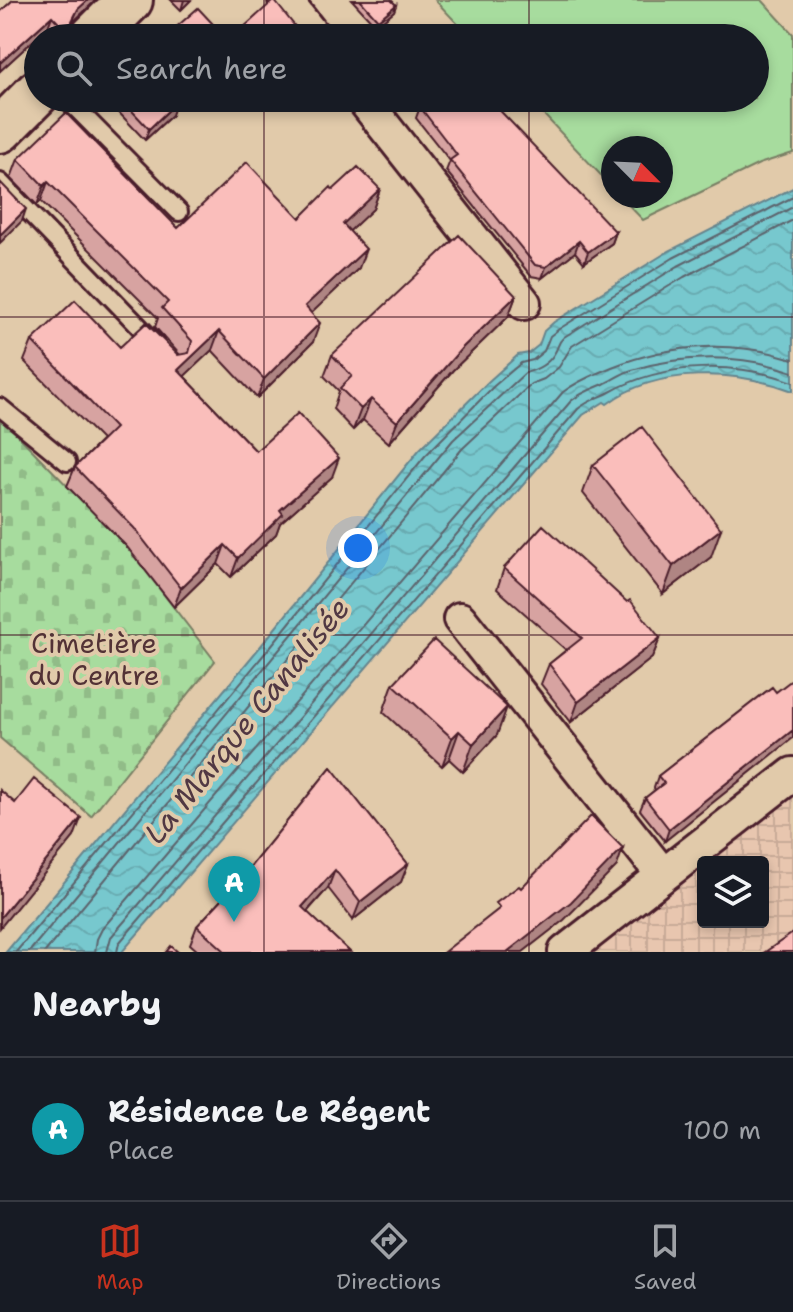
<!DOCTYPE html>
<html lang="en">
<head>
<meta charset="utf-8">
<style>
	:root { --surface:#171b24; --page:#20242c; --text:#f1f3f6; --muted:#9ea1a6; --line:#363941; --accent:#c8321e }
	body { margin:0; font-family:"Shantell Sans",sans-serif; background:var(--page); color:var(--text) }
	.controls { position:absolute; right:24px; bottom:24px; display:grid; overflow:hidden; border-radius:8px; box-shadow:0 4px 12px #0003 }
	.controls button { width:72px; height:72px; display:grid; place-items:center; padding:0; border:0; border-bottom:2px solid var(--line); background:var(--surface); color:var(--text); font:40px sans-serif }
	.compass { position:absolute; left:601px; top:136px; width:72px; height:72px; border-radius:50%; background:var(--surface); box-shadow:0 4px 12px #0003; rotate:114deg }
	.you { position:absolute; left:358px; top:548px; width:28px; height:28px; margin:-20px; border:6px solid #fff; border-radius:50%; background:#1a73e8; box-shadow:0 0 0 12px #1a73e833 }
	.badge { display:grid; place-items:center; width:52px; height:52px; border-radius:50%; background:var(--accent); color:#fff; font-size:26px; font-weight:700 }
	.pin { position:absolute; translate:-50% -66px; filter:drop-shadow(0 2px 4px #0008) }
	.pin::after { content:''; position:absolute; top:42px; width:28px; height:24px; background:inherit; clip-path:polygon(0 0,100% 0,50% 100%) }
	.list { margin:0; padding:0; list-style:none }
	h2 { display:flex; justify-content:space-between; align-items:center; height:104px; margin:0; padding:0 32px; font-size:34px }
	h2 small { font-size:26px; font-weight:400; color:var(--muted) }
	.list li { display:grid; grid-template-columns:52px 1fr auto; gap:24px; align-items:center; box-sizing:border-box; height:144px; padding:0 32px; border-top:2px solid var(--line) }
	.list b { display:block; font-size:30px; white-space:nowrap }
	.list p { margin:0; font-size:26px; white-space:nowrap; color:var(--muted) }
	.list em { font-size:26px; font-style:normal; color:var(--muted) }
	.icon { flex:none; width:44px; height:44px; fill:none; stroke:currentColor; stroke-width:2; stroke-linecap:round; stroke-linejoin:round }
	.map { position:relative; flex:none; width:793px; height:952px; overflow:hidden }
	.search { position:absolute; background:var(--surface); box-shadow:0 4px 12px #0003; left:24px; right:24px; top:24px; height:88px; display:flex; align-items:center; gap:20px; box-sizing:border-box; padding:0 28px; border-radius:44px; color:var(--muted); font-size:30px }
	.sheet { height:248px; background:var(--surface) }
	nav { display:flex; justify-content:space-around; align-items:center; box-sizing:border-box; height:112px; border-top:2px solid var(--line); background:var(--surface); font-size:22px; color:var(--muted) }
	nav a { display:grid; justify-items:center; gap:4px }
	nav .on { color:var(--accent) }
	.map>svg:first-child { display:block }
</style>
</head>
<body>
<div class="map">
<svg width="793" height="952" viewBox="0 0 793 952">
	<defs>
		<pattern id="industrial-grid" width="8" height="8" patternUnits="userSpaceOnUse" patternTransform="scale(2)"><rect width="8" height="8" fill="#e8c6af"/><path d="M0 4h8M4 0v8" fill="none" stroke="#c8aa97"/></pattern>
		<pattern id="cemetery-stones" width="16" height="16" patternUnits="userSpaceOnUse" patternTransform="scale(2)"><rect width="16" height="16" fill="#a7dc9e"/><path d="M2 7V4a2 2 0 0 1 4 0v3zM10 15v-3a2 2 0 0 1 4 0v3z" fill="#91bc88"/></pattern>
		<pattern id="water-waves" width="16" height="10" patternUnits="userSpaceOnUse" patternTransform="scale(2)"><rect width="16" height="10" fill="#77c8ce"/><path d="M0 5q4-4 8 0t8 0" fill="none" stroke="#68abb1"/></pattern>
	</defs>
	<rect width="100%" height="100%" fill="#e1caaa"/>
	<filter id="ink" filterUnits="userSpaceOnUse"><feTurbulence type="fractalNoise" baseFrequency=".0125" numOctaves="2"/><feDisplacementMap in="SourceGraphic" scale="16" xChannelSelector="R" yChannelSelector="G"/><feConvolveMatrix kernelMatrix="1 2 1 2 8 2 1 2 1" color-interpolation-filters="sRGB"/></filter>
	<g filter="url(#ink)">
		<path fill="url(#industrial-grid)" fill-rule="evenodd" d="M793,777V952H576ZM703,862H763V922H703Z"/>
		<path fill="#a7dc9e" stroke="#787e64" stroke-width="2" d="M435,0H762L793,34V153L759,164L643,220L620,196H661V148H613V188L528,98H755V38H471Z"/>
		<path fill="url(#cemetery-stones)" stroke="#787e64" stroke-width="2" d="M0,417L127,547L215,661L91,816L0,738Z"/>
		<path fill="url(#water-waves)" stroke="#65848d" stroke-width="2" d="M793,188V391C737,370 657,366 607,404L604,402L583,415L122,952H6L260,647L419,450L489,381L518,355L529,353L539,345L544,331L554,322L669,251Z"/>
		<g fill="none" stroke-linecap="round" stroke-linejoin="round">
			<path stroke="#5c636c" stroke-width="2" d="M16,952L266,652L425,456L494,386L521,363L533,360L544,351L550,336L559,329L673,258L793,197
				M29,952L453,440L525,373C536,370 548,364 554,354C559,347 557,343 564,337L678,266L793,207
				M45,952L462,449L531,384L544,379L559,367L572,346L684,277L793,220
				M95,952L97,939L102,929L563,392C575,383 586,378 600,372C661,345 728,338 793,359
				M107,952L111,937L571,401C582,392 592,389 604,384C614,379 622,373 632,370C683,354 743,354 793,372
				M117,952L119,943L578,409C588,400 599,398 610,392C664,362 736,361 793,382"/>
			<defs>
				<path id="lane" d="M66,98L179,212
					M0,182L155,343
					M0,407L67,462"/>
				<path id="street" d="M285,0L315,38
					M362,98L524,303
					M460,619L663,875
					M565,952L793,774"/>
				<path id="secondary" d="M92,38L130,0
					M0,130L38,92"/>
			</defs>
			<use href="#lane" stroke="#4a1f2b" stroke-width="22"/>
			<use href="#street" stroke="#4a1f2b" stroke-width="38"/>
			<use href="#secondary" stroke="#4a1f2b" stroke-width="50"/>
			<use href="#lane" stroke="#e1caaa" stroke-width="16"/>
			<use href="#street" stroke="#e1caaa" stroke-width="32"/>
			<use href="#secondary" stroke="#e1caaa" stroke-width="44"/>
		</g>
		<path fill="#d7a3a1" stroke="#4a1f2b" stroke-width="2" d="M13,0L74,21L72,24V32L75,38H58L48,27L0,71V12Z
			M171,0H191L181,10Z
			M352,0H391L396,5L394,11L376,26Z
			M105,98H171L172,115L145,140Z
			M213,98H230L221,107Z
			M420,107L616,232L612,243L584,263L575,252L542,278L531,276L446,171L450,161L416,118Z
			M18,159L178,228L300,218L333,190L380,189L373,209L349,231L359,268L311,313L313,342L257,398L212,350L184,376L256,451L332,477L280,523L276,534L231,577L218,564L174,607L127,547L67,486L75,467L102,440L24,361L32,341L120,347L180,355L155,327L158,318L41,201L37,205L11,178Z
			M516,296L508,317L453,370L389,443L363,420L353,430L333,409L339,391L324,376L332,355Z
			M593,465L711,557L663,594L583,493Z
			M504,568L660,638L652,658L571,722L541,684L549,664L566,650L497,589Z
			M393,684L497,735L463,772L449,759L442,766L383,712Z
			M772,687L665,841L640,810L645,798L655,790L654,788L658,776Z
			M331,767L408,864L401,882L353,920L328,888L307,912L350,952H199L190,944L197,926L238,882Z"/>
		<path fill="#af8583" stroke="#4a1f2b" stroke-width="2" d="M88,0H96L74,21L68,32L78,9Z
			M184,0H191L181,10Z
			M396,5L394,11L376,26L378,20Z
			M52,16L48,27L0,71V63Z
			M297,29L294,38H287Z
			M224,98H230L221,107Z
			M176,103L172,115L145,140L149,129Z
			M48,182L41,201L37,205L44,186Z
			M380,189L373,209L336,244L343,224Z
			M26,209L22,221L0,243V235Z
			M616,232L612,243L584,263L588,252Z
			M579,241L575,252L542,278L546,267Z
			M366,249L359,268L298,326L305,306Z
			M516,296L508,317L453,370L389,443L397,422L461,349Z
			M320,323L313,342L257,398L264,379Z
			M219,331L212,350L171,389L178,370Z
			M371,399L363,420L353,430L361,409Z
			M339,458L332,477L280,523L276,534L231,577L238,558L280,510Z
			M721,529L711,557L663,594L673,566Z
			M225,545L218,564L174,607L181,588Z
			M660,638L652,658L571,722L578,702Z
			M507,707L497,735L463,772L473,744Z
			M793,730V738L665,841L669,829Z
			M459,731L449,759L442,766L452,738Z
			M81,818L74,837L0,928V918Z
			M623,848L617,866L564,920L523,952H507Z
			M408,864L401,882L353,920L360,902Z
			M335,870L328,888L295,925L302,907Z"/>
		<path fill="#fabebb" stroke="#4a1f2b" stroke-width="2" d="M13,0H88L78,9L72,21V32L75,38H73L52,16L0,63V12Z
			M274,0L297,29L287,38H232Z
			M360,0H391L396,5L378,20Z
			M198,8L226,38H164Z
			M125,33L130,38H120Z
			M120,98H171L176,103L149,129Z
			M432,98H488L616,232L588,252L579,241L546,267L535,265L450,160L457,155L420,107Z
			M66,113L178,228L247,162L300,218L331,187L333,190L358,167L380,189L343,224L366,249L305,306L320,323L264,379L219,331L178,370L256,451L298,413L339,458L280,510L283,514L238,558L225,545L181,588L134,528L75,467L115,428L32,341L75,300L120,347L146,323L178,355L189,353L192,341L162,308L168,302L48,182L44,186L18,159Z
			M0,182L26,209L0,235Z
			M459,235L516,296L461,349L397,422L371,399L361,409L340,388L352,376L332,355Z
			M642,427L721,529L673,566L593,465Z
			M543,525L627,602L630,600L660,638L578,702L549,664L582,638L504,568Z
			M434,640L507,707L473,744L459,731L452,738L393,684Z
			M793,679V730L669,829L645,798L664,783L658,776L772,687L776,692Z
			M331,767L408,864L360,902L335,870L302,907L350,952H226L197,926L238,882Z
			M34,779L81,818L0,918V790L15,803Z
			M591,816L623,848L571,902L507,952H444L500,908L496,903L519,886L521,888Z
			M793,933V952H765Z
			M171,946L178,952H166Z"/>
	</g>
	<path fill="none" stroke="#4a1f2b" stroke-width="2" stroke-opacity="0.55" d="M264,0V38M529,0V38M264,98V952M529,98V952M0,317H793M0,635H793"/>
	<g text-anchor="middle" stroke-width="8" stroke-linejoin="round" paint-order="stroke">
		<g font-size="28" fill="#533236" stroke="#e1caaa">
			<text x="94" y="653">Cimetière<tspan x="94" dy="32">du Centre</tspan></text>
		</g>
		<g font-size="30" font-style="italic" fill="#513843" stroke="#e1caaa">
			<text transform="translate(247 721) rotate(-51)" y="10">La Marque Canalisée</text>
		</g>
	</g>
</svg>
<div class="controls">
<button><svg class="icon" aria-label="layers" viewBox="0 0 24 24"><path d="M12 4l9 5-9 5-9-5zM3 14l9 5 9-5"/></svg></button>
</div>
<svg class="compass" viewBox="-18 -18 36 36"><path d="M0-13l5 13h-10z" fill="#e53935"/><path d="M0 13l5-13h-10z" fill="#9ea1a6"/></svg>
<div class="you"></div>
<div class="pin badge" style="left:234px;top:922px;background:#0f9aa8">A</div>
<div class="search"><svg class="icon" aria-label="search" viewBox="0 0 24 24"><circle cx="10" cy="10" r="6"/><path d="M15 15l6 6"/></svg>Search here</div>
</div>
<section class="sheet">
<h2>Nearby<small></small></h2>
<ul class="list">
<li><span class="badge" style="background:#0f9aa8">A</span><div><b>Résidence Le Régent</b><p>Place</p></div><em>100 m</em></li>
</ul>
</section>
<nav>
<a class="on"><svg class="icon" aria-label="map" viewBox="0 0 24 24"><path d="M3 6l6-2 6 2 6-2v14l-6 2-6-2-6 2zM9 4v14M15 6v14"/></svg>Map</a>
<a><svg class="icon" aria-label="directions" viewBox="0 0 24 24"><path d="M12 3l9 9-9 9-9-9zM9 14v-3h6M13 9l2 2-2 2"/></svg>Directions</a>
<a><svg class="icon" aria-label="saved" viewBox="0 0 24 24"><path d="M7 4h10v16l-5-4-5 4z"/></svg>Saved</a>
</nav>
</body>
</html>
